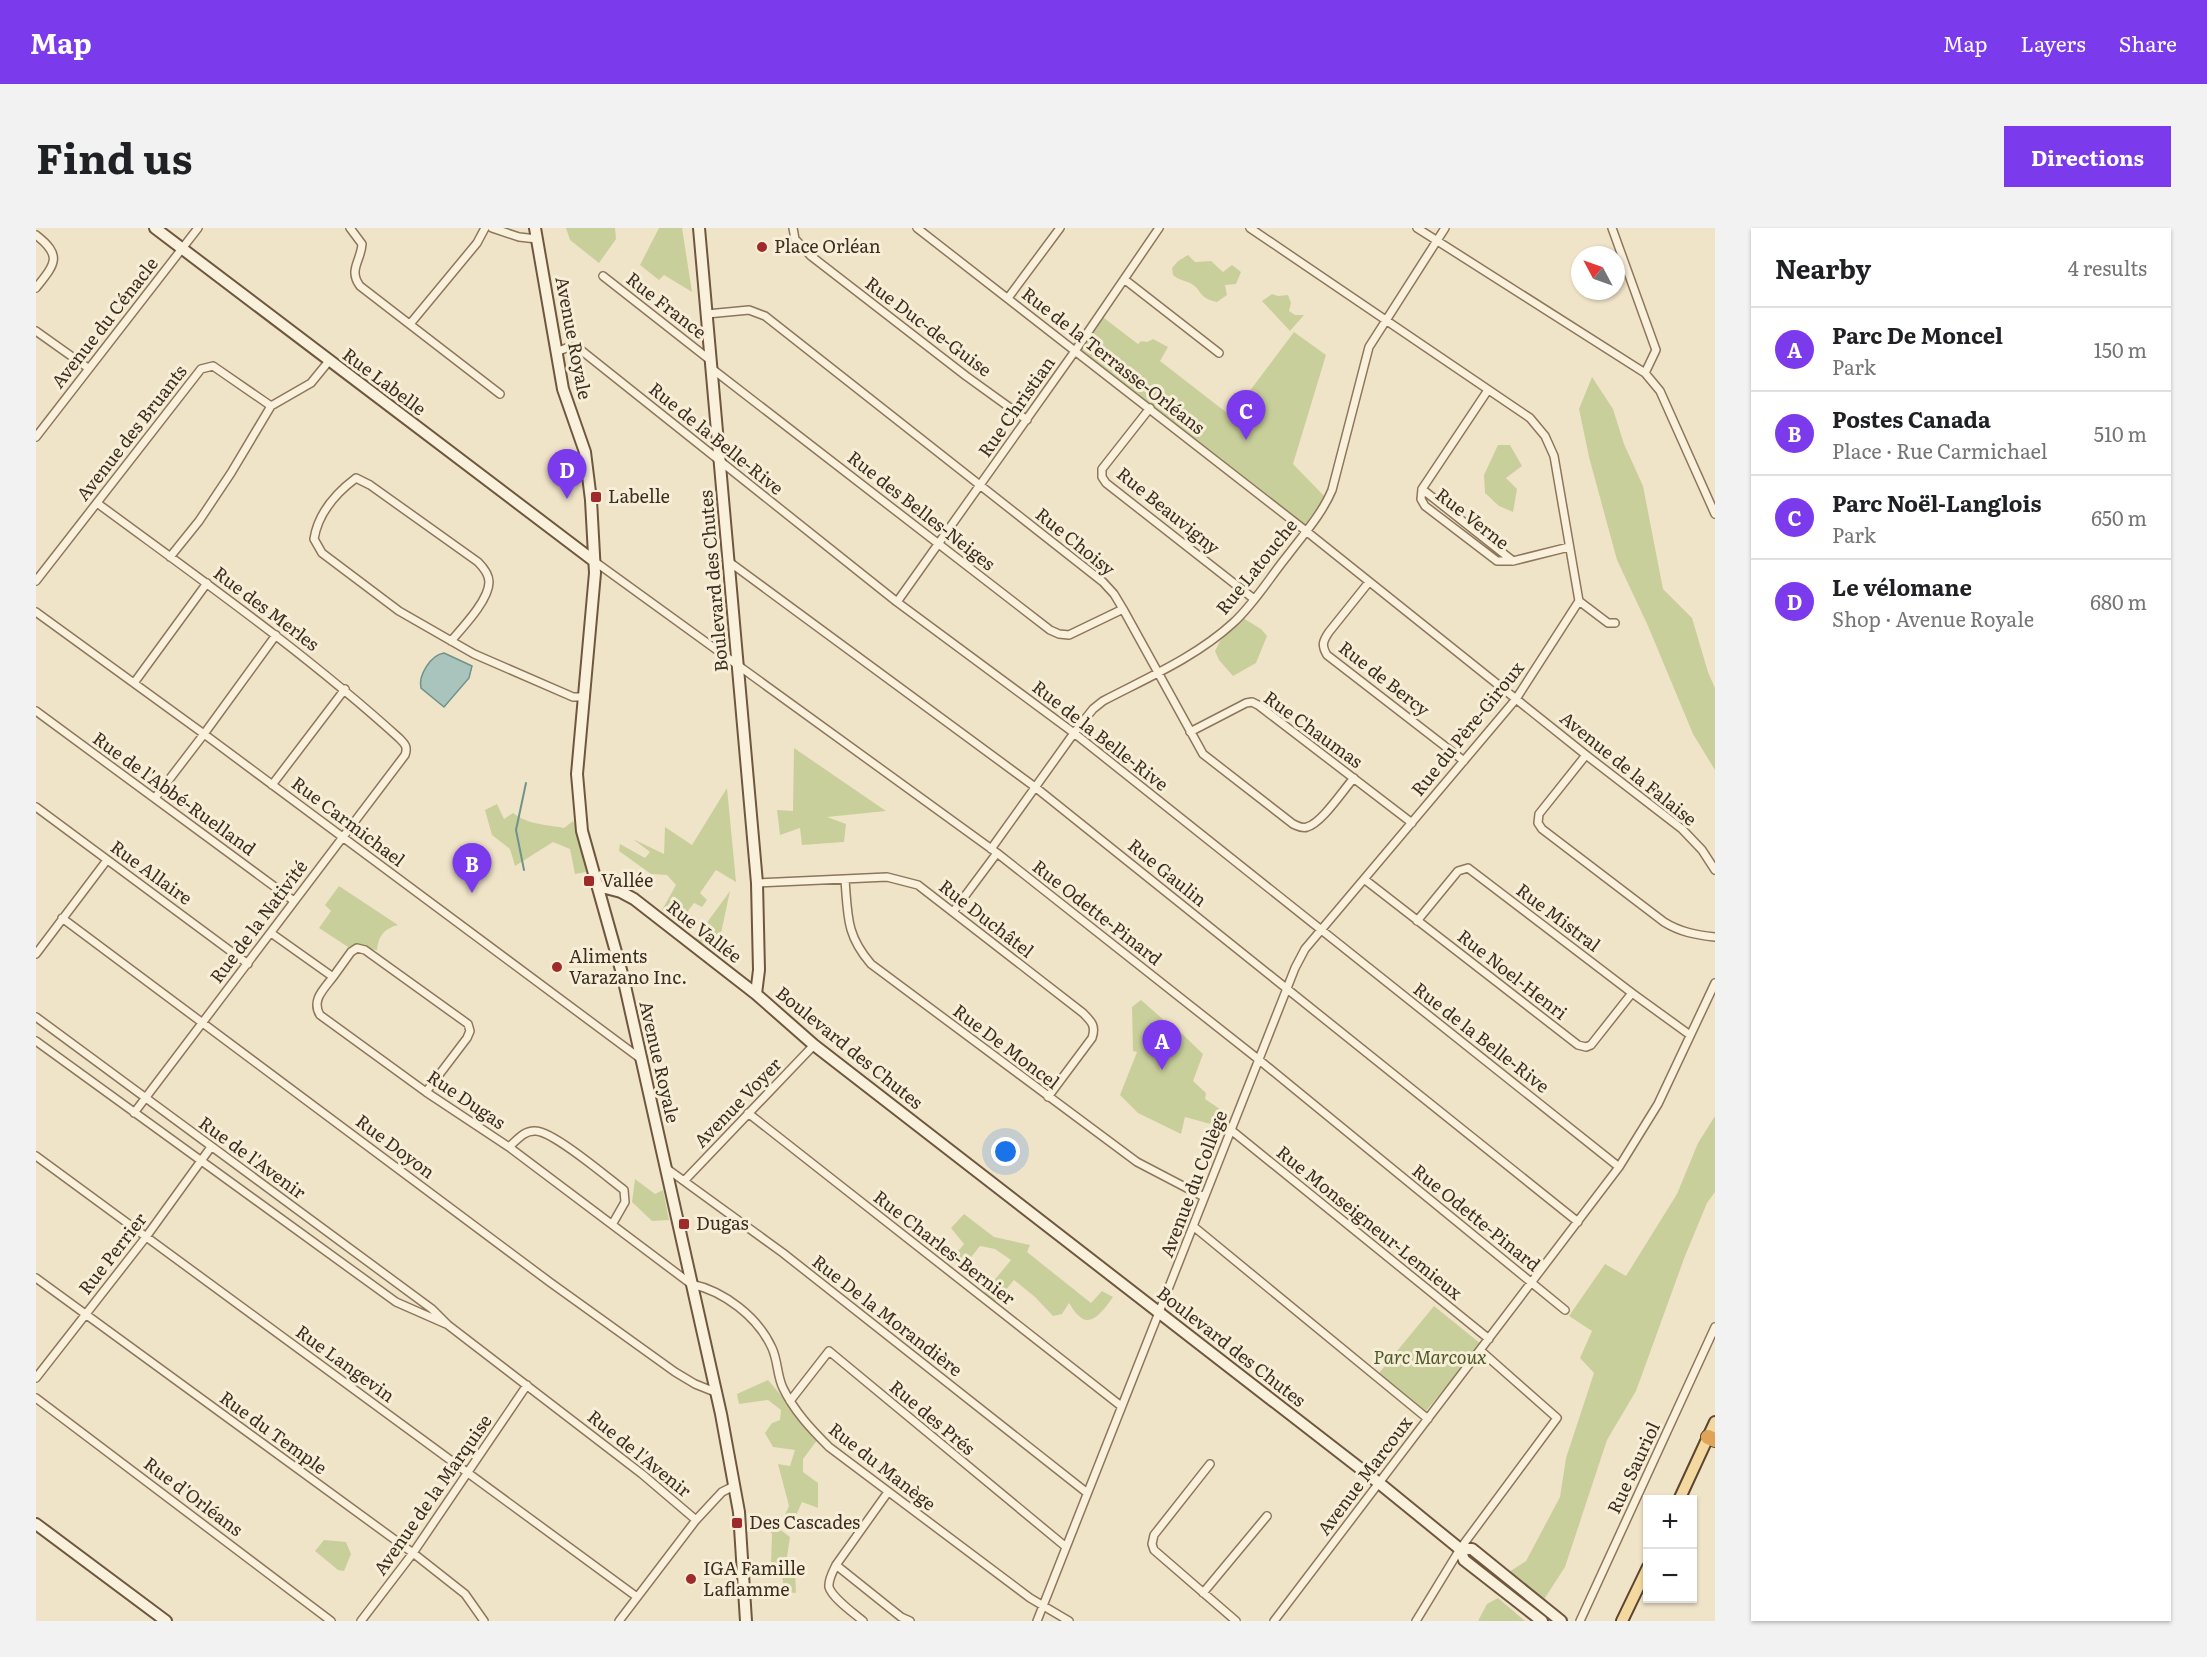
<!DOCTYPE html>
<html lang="en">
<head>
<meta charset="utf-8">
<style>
	:root { --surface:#fff; --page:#f2f2f2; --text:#202124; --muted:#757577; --line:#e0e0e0; --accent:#7c3aed }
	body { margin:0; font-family:Literata,serif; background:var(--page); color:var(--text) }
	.controls { position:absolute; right:18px; bottom:18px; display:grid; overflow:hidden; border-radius:0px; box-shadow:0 2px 4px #0004 }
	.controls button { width:54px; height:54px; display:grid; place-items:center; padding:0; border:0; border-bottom:2px solid var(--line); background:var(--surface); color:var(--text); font:30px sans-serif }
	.compass { position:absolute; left:1535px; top:18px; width:54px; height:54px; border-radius:50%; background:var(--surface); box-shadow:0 2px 4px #0004; rotate:311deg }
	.you { position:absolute; left:970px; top:924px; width:21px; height:21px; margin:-15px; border:4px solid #fff; border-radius:50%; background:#1a73e8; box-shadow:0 0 0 9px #1a73e833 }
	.badge { display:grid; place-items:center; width:39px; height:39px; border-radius:50%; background:var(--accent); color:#fff; font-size:20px; font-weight:700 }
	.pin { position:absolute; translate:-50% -50px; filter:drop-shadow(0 2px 3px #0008) }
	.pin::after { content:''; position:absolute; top:32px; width:21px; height:18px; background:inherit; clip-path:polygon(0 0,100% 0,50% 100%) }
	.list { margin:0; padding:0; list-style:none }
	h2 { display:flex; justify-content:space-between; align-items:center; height:78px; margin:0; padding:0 24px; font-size:26px }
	h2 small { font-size:20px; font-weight:400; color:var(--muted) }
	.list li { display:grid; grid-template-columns:39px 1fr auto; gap:18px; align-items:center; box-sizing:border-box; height:84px; padding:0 24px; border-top:2px solid var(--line) }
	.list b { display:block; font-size:22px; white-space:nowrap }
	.list p { margin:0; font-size:20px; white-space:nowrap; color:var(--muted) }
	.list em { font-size:20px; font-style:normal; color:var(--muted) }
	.map { position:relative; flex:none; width:1679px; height:1393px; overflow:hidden; border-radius:0px }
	header { display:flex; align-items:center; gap:36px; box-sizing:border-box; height:84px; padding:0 30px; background:var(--accent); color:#fff }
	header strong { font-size:28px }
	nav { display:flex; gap:33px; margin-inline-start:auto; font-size:21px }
	.intro { display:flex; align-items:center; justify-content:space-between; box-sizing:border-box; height:144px; padding:0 36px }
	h1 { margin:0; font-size:42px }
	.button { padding:15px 27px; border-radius:0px; background:var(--accent); color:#fff; font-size:21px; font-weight:700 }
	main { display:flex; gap:36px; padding:0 36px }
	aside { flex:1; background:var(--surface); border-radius:0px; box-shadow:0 2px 4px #0004 }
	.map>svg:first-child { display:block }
</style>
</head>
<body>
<header>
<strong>Map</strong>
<nav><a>Map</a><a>Layers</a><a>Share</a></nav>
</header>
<div class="intro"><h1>Find us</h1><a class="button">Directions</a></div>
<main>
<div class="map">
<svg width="1679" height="1393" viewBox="0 0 1679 1393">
	<rect width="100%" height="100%" fill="#f0e4c8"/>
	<path fill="#c9cf9b" d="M530,0H579L580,11L563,35L534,12Z
		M623,0H646L656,64L628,47L623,52L604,37Z
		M1152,27L1159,34L1175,33L1187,44L1196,37L1205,44L1200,56L1189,57L1191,67L1181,74C1161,70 1167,62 1154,55C1147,52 1143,52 1137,47L1136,40L1142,33Z
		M1236,66L1242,68L1252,67L1255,75L1253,83L1259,87H1268L1254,103L1226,73Z
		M1064,87L1102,116L1105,113L1111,114L1117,111L1132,119L1124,133L1195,188L1258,104L1290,127L1257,236L1292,272L1270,303L1039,123Z
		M1556,149L1577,181L1588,216L1607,258L1627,361L1656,390L1672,444L1679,460V542L1657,506L1612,398L1581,332L1553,229L1543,181Z
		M1462,217H1474L1486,238L1470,250L1481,261L1477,284L1463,278L1449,265L1448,247Z
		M1207,390L1225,401L1231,408L1220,435L1197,448L1183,432L1179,423L1184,413Z
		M758,520L850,583L791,589L810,596L808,614L766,617L764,600L744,607L741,582L757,583Z
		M691,560L700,654L680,642L664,665L671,672L666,679L658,675L652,683L657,689L651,702L626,682L640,657L631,647L615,646L583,623L584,616L609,630L614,624L597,611L628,626L629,599L656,617Z
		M461,576L468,591L477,585C493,597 508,596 528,600L537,593L540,599L550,644L539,646L534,621L517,614L479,638L474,621L456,607L449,582Z
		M303,658L362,697C348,701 343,707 341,722L312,719L283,700L295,683L289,677Z
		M694,663L681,724L659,711Z
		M1105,772L1130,794L1138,798L1167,826L1157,853L1170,865L1169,871L1194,888L1189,900L1149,889L1145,906L1102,885L1084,867L1101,824L1097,823L1096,779Z
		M1679,888V964L1671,975L1649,1028L1600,1163L1571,1212L1529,1339L1507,1373L1473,1344L1490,1333L1524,1269L1530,1230L1558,1145L1544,1130L1556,1103L1533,1088L1569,1036L1590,1048L1641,966L1662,915Z
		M599,951L619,966L627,962L633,992L616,993L596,974Z
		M928,986L958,1009L994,1017L991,1024L1055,1075L1066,1063L1077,1069C1070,1079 1055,1102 1042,1087C1038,1084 1036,1079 1033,1075L1026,1086L1017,1088L999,1069L978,1052L958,1076L947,1066L975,1032L959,1021L944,1018L928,1038L914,1033L928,1016L915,1000Z
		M1398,1078L1445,1116L1390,1183L1343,1145Z
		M732,1152L782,1211L767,1231V1244L782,1255V1280L766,1274L758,1292L747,1291L753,1278L742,1236L754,1238L759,1222L737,1219L729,1205L736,1195L744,1192L745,1182L732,1172L703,1176L701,1166Z
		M728,1291L739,1292L738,1297L754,1309L751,1329L759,1344L760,1365L748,1364L746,1346L735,1336L736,1306Z
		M288,1312L310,1314L315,1326L308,1343L302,1342L279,1323Z
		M1462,1370L1489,1393H1442L1451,1376Z"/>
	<path fill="#a9c4bc" stroke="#6f938a" stroke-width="1.5" d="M408,425L436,438L433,450L408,479L385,460C382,447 395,427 408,425Z"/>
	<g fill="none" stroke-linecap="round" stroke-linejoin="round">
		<path stroke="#6f938a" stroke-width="2" d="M488,642L480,602L490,555"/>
		<defs>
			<path id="street" d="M314,0L326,16C325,33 312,42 324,58L464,166
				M456,0L483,9L501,11
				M757,0L759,11L775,28L930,148L991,192
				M881,0L1270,303L1550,527L1646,601L1666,622L1679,642
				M1381,0L1609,145L1624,163L1679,286
				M1576,0L1620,122L1609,145
				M0,7C27,28 19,36 0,60
				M567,48L674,132
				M1088,51L1183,125
				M972,70L1024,0
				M671,86L713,82L729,88L1067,354L1078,366L1087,381L1167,526L1257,596C1262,598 1266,601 1271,599C1286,595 1307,562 1318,550
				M374,96L441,15L449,0
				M0,103L52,140
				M520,124L533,119H541L861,374L1038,505L1583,939
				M675,140L1014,402L1023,406L1033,407L1087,381
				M1452,162L1386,261L1385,271L1389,278L1461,333H1477L1533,319
				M1114,180L1066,241V249L1070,255L1218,371
				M0,209L162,0
				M1386,261L1477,333
				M61,275C164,351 268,424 363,510C369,516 372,519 369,527L98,885
				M134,329L163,293L195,245L235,178L275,155L293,133
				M558,333L961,625L1222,831L1529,1082
				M692,333L999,559L1542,994
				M0,353L165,141L177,138L235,178
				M1333,354L1293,404C1287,413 1285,417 1291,427L1428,533
				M1543,373L1572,395H1579
				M861,374L1039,123L1123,0
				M0,384L168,506L605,831
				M415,413C427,399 453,372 453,354C453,346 447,339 442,334L334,257L320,250C300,265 282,286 278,311L286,325L363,383L438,426L537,469H549
				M98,455L171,355
				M0,483L258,673
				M1154,504L1210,475L1216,474L1222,477L1376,595
				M1550,527L1503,586L1502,595L1506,601L1628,694C1644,704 1660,707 1679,709
				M236,557L309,461
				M119,570L168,506L240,407
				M0,579L212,736
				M955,621L1038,505L1057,481L1067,473C1111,450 1160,429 1197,395C1218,376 1234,349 1252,327C1267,307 1286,286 1296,262L1333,119L1409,0
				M1328,651L1542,817L1550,819L1555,817L1596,765
				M809,652C812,688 810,707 835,736L1101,934L1168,969
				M721,655L851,649L882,657L1047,785C1056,794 1060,798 1056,810L1012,869
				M917,684L961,625
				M26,690L515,1055L639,1144L659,1156L679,1164
				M1381,693L1422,643L1432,640L1596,765L1654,807
				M235,705L297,749C288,761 275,772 284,787L390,864L473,919L655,1056C688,1063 722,1089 736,1120C742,1133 741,1148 747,1160C758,1183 775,1201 793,1219L994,1370L1033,1393
				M0,726L71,632
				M297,749L315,724L321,720L329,722L432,796L434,803L431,810L390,864
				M0,789L396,1081L412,1097L606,1246L660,1292
				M0,813L360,1074L410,1096
				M712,885L1085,1178
				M1195,902L1453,1111
				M473,919C481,912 488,902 500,903C518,904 571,949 588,962L589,974L577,995
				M0,928L601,1369
				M630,940L747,1025L1050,1264
				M648,953L778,817
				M1157,998L1392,1191
				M0,1050L377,1325L429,1366L448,1393
				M0,1150L110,1009L175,919
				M0,1170L295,1393
				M754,1173L793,1123L1030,1319
				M1174,1236L1118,1307L1116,1316L1118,1322L1200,1393
				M800,1337L865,1389L874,1393
				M1167,1365L1231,1288
				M325,1393L377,1325L491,1157
				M583,1393L660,1292L686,1264L698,1258
				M827,1393C819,1386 796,1370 793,1359C792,1352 797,1343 800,1337L852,1264
				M1001,1393L1259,740L1269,721L1480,471L1543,373L1518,228L1509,208L1494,190L1214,0
				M1238,1393L1583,939L1622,876L1679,755
				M1380,1393L1424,1321L1521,1190L1445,1123
				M1544,1393L1679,1099"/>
			<path id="secondary" d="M119,0L558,333
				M499,0L527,161L549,224L555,272L559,345L541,546L546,603L587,749L685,1186L703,1284L710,1393
				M663,0L721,655L723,742L720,766
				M562,658L585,664L598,671L720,766L778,817L1343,1255L1424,1321
				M0,1296L130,1393
				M1424,1321H1436L1525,1393
				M1424,1321L1428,1332L1506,1393"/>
			<path id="primary" d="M1643,1272L1679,1194
				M1586,1393L1612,1339"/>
			<path id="highway" d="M1672,1209L1679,1212"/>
		</defs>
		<use href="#street" stroke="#8d765c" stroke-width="10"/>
		<use href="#secondary" stroke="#6f573f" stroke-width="14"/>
		<use href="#primary" stroke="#5b4430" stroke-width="14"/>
		<use href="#highway" stroke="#5b4430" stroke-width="16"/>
		<use href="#street" stroke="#faf1dc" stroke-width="7"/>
		<use href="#secondary" stroke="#faf1dc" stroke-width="10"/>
		<use href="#primary" stroke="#f3d9a0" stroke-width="10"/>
		<use href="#highway" stroke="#e0a458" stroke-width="14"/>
	</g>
	<g fill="#9e2a2b" stroke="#f7eed8" stroke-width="2">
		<circle cx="726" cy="19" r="6"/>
		<rect x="554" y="263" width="12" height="12" rx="3"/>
		<rect x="547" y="647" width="12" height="12" rx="3"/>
		<circle cx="521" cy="739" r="6"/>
		<rect x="642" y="990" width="12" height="12" rx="3"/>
		<rect x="695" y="1289" width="12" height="12" rx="3"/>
		<circle cx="655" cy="1351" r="6"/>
	</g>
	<g text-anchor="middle" stroke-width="6" stroke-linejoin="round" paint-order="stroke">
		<g font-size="18" fill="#3d2e20" stroke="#f7eed8" text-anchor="start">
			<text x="738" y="25">Place Orléan</text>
			<text x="572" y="275">Labelle</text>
			<text x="565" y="659">Vallée</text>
			<text x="533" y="735">Aliments<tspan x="533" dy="21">Varazano Inc.</tspan></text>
			<text x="660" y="1002">Dugas</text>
			<text x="713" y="1301">Des Cascades</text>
			<text x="667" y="1347">IGA Famille<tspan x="667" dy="21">Laflamme</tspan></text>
		</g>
		<g font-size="18" fill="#3d2e20" stroke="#f7eed8">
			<text transform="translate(630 78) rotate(38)" y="6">Rue France</text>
			<text transform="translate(69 95) rotate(-52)" y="6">Avenue du Cénacle</text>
			<text transform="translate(892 99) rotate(37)" y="6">Rue Duc-de-Guise</text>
			<text transform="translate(537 110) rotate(79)" y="6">Avenue Royale</text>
			<text transform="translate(1077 133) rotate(38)" y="6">Rue de la Terrasse-Orléans</text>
			<text transform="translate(348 154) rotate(37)" y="6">Rue Labelle</text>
			<text transform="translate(981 179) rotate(-55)" y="6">Rue Christian</text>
			<text transform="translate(96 205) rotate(-52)" y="6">Avenue des Bruants</text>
			<text transform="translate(680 211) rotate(39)" y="6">Rue de la Belle-Rive</text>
			<text transform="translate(885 283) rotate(38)" y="6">Rue des Belles-Neiges</text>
			<text transform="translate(1132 283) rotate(39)" y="6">Rue Beauvigny</text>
			<text transform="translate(1436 291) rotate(38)" y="6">Rue Verne</text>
			<text transform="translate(1039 314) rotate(39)" y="6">Rue Choisy</text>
			<text transform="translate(1221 339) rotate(-51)" y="6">Rue Latouche</text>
			<text transform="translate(678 353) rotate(-95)" y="6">Boulevard des Chutes</text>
			<text transform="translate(230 381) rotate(37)" y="6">Rue des Merles</text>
			<text transform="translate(1348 451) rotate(38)" y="6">Rue de Bercy</text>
			<text transform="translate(1432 501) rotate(-51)" y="6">Rue du Père-Giroux</text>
			<text transform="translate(1277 502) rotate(36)" y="6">Rue Chaumas</text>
			<text transform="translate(1064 508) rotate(38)" y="6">Rue de la Belle-Rive</text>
			<text transform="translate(1592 541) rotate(39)" y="6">Avenue de la Falaise</text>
			<text transform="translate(138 566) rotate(36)" y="6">Rue de l'Abbé-Ruelland</text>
			<text transform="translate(312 594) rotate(37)" y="6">Rue Carmichael</text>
			<text transform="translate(115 645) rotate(36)" y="6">Rue Allaire</text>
			<text transform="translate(1131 645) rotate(39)" y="6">Rue Gaulin</text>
			<text transform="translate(1061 685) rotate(38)" y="6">Rue Odette-Pinard</text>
			<text transform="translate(1522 690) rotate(37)" y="6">Rue Mistral</text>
			<text transform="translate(950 691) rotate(38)" y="6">Rue Duchâtel</text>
			<text transform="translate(223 694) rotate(-53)" y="6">Rue de la Nativité</text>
			<text transform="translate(668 704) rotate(38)" y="6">Rue Vallée</text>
			<text transform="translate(1476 747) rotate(38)" y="6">Rue Noel-Henri</text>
			<text transform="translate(1445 810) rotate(38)" y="6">Rue de la Belle-Rive</text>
			<text transform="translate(970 819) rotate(37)" y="6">Rue De Moncel</text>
			<text transform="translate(813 820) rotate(39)" y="6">Boulevard des Chutes</text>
			<text transform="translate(623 834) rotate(77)" y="6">Avenue Royale</text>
			<text transform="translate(430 872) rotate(34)" y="6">Rue Dugas</text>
			<text transform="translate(702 875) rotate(-46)" y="6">Avenue Voyer</text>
			<text transform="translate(359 919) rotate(37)" y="6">Rue Doyon</text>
			<text transform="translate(216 930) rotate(36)" y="6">Rue de l'Avenir</text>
			<text transform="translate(1158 956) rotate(-69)" y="6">Avenue du Collège</text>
			<text transform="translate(1440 990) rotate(39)" y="6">Rue Odette-Pinard</text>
			<text transform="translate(1333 995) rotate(39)" y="6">Rue Monseigneur-Lemieux</text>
			<text transform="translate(908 1020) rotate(38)" y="6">Rue Charles-Bernier</text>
			<text transform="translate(77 1026) rotate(-52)" y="6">Rue Perrier</text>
			<text transform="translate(851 1088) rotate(38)" y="6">Rue De la Morandière</text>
			<text transform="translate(1195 1119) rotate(38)" y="6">Boulevard des Chutes</text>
			<text transform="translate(309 1136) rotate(36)" y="6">Rue Langevin</text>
			<text transform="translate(896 1190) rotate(40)" y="6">Rue des Prés</text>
			<text transform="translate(237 1205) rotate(36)" y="6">Rue du Temple</text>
			<text transform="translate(603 1226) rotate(39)" y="6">Rue de l'Avenir</text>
			<text transform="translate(846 1239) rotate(38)" y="6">Rue du Manège</text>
			<text transform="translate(1598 1240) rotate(-65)" y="6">Rue Sauriol</text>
			<text transform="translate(1329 1248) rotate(-53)" y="6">Avenue Marcoux</text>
			<text transform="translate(397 1267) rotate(-55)" y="6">Avenue de la Marquise</text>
			<text transform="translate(157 1269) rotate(37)" y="6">Rue d'Orléans</text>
		</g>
		<g font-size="18" font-style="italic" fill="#4d5a26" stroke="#f7eed8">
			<text x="1394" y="1136">Parc Marcoux</text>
		</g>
	</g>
</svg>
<div class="controls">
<button>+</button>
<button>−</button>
</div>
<svg class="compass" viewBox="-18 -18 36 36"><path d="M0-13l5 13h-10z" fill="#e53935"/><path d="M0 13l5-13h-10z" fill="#757577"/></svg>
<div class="you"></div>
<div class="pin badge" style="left:1126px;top:842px">A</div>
<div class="pin badge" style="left:436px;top:665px">B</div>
<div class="pin badge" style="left:1210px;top:212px">C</div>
<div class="pin badge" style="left:531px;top:271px">D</div>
</div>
<aside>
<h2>Nearby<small>4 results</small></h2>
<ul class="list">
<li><span class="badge">A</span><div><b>Parc De Moncel</b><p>Park</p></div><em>150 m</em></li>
<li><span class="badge">B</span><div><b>Postes Canada</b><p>Place · Rue Carmichael</p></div><em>510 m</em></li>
<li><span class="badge">C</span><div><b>Parc Noël-Langlois</b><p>Park</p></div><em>650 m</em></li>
<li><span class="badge">D</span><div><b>Le vélomane</b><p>Shop · Avenue Royale</p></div><em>680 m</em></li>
</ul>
</aside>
</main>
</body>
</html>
